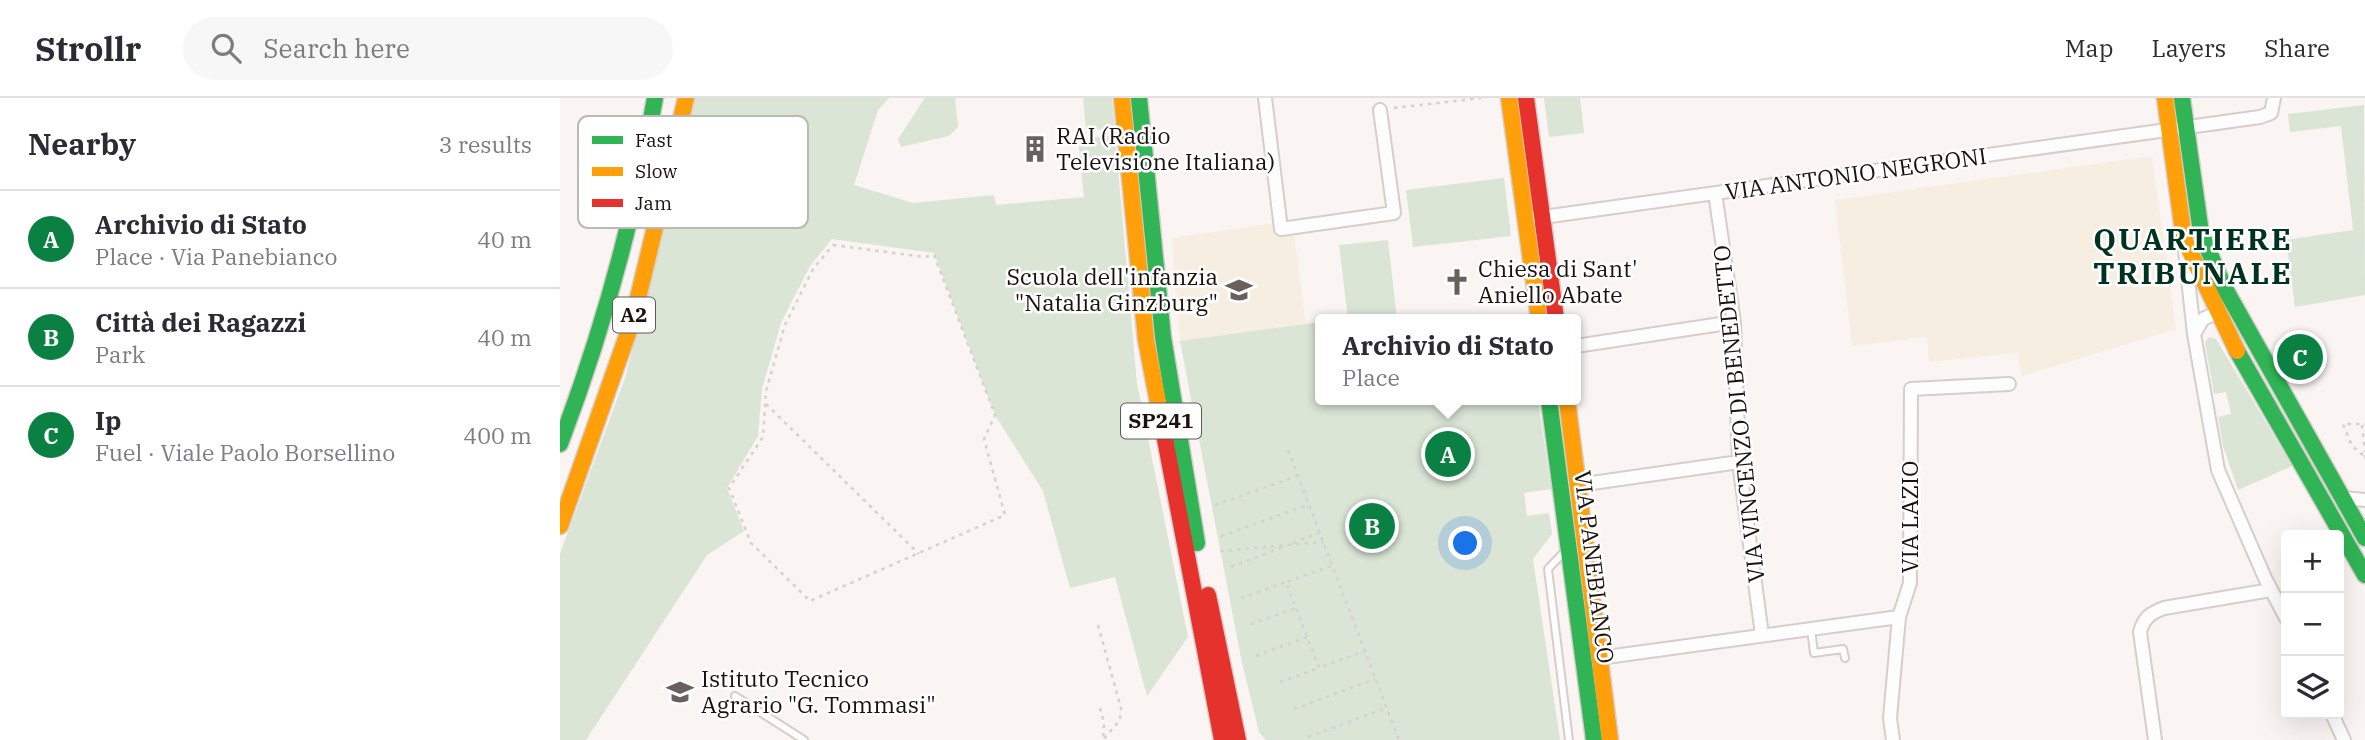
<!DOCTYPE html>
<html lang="en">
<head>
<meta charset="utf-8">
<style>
	:root { --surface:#fff; --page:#f7f7f7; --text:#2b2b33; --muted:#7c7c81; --line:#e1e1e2; --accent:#0b8043 }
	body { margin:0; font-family:"IBM Plex Serif",serif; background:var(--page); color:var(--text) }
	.controls { position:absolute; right:21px; bottom:21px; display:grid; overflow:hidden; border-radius:7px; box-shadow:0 7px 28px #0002 }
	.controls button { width:63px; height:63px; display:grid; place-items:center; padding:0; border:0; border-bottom:2px solid var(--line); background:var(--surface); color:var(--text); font:35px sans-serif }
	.you { position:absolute; left:906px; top:446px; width:24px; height:24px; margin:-18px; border:5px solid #fff; border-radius:50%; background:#1a73e8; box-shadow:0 0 0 10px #1a73e833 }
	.badge { display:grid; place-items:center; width:46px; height:46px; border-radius:50%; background:var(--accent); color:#fff; font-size:23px; font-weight:700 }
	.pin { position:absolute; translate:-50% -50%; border:4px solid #fff; box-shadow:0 2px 7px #0006 }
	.popup { position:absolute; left:755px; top:216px; width:266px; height:91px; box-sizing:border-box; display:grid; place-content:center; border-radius:7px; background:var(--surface); filter:drop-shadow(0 2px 5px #0005); font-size:23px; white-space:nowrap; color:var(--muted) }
	.popup b { font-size:26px; color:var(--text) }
	.popup::after { content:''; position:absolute; left:50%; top:100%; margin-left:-14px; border:14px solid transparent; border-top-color:var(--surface) }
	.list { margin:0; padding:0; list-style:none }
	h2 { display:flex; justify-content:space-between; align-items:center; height:91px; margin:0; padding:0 28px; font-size:30px }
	h2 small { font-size:23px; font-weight:400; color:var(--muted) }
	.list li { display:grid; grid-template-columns:46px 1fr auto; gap:21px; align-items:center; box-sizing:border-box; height:98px; padding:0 28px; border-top:2px solid var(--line) }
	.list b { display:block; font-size:26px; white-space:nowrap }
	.list p { margin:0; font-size:23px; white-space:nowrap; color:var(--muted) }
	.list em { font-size:23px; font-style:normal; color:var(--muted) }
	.icon { flex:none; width:38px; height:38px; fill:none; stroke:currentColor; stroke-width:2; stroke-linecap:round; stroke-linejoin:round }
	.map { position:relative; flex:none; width:1805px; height:642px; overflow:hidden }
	header { display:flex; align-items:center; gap:42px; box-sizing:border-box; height:98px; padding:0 35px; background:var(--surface); border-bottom:2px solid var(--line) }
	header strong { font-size:33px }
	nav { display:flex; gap:38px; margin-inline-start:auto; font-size:24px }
	.search { width:490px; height:63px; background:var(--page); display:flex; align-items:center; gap:18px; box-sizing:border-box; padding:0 24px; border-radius:38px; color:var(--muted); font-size:26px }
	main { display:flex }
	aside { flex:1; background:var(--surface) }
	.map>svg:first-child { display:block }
</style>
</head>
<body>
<header>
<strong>Strollr</strong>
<div class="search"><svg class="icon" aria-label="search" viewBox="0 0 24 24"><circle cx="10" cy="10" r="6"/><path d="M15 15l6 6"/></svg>Search here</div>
<nav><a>Map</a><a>Layers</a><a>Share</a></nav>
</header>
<main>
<aside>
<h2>Nearby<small>3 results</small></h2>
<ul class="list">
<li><span class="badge">A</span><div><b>Archivio di Stato</b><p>Place · Via Panebianco</p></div><em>40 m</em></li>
<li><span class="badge">B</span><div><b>Città dei Ragazzi</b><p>Park</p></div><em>40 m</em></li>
<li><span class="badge">C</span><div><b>Ip</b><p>Fuel · Viale Paolo Borsellino</p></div><em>400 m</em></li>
</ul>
</aside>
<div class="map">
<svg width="1805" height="642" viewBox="0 0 1805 642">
	<rect width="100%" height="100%" fill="#faf4f2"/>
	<path fill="#f7eee2" d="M1592,58L1616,231L1462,278L1457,255L1369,264L1367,239L1292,248L1275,102Z
		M714,125L716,139L734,137L746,226L620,243L612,140Z"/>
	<path fill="#dae5d6" d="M131,0H329L318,12L294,87L353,105L434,97L436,107L524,99L518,41L555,37L577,286L628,539L587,598L555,479L510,490L483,393L435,317L374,155L272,141L250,168L221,225L202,291L198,338L167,390L184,433L147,457L26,642H0V456L66,277Z
		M365,0H395L398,29L389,38L341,49L338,41Z
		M523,0H552L555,30L526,32Z
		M984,0H1020L1024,35L989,39Z
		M1804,7L1805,197L1735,209L1726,142L1793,132L1781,28L1730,34L1728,16Z
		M944,80L951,138L853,149L846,92Z
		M828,142L837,221H788L779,147Z
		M760,224V302H978L991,391L964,395L967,418L989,415L992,436L973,461L1000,642H706L699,634L682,565L620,243Z
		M1649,239L1656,241L1732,368L1678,392L1663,348L1658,319L1671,316L1666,294L1654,296L1645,245Z"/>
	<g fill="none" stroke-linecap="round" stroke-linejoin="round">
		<defs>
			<path id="lane" d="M1005,453L988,471L1009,642
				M1251,531L1254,555L1283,551L1285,560
				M175,598L244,642"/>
			<path id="street" d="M705,0L721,131L834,115L820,12
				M1155,95L1174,224L1179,364L1202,537
				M976,120L1700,19L1711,15L1714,0
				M1625,153L1634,236L1658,372L1705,480L1726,520
				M1634,236L1643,221L1656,215
				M1016,248L1174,224
				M1018,387L1179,364
				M1783,400L1805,402
				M1039,560L1339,519
				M1772,616L1784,642
				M1333,642L1330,620L1339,519L1350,485L1351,291L1449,286
				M1595,642L1580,534C1584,519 1591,515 1604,510L1711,492"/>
			<path id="fast" d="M579,0L603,239L637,445
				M1622,0L1641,135L1664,189L1805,440
				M1677,253L1805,477
				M989,302L1034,642
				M0,346C43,233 74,119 95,0"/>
			<path id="slow" d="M562,0L586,242L601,320
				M949,0L979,221
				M1605,0L1624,141L1677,253
				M1007,302L1050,642
				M0,428L73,221L126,0"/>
			<path id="jam" d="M966,0L996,221
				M601,320L662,642
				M648,497L678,642"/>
		</defs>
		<use href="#lane" stroke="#d6cecb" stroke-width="10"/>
		<use href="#street" stroke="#d6cecb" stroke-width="16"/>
		<use href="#fast" stroke="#d6cecb" stroke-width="19"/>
		<use href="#slow" stroke="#d6cecb" stroke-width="19"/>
		<use href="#jam" stroke="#d6cecb" stroke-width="19"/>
		<path stroke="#d4d1d1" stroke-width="2.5" stroke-dasharray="3.5 5" stroke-linecap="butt" d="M834,10L921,0
			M273,147L365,159L374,157L435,317L424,341L445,417L250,503L191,445L169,390L203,339L206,293L225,227L253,171Z
			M206,306L359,456
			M1802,327L1805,354
			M728,352L839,642
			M1803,357L1792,348L1783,326H1805
			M1805,357V362
			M655,407L737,378
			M661,438L748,407
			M733,445L759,435
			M660,453L763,444
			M771,468L726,484L759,570L805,553
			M671,469L723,449
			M681,500L726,484
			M691,526L736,510
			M538,527L561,610L560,622L543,642
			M696,558L747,539
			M720,584L759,570
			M540,610L544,625L543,642
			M734,611L815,581
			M748,639L827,610"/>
		<use href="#lane" stroke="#fefdfd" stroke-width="6"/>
		<use href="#street" stroke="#fefdfd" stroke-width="12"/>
		<use href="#fast" stroke="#30b455" stroke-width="16"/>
		<use href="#slow" stroke="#ff9f0a" stroke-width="16"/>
		<use href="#jam" stroke="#e5322d" stroke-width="16"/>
	</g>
	<defs>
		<symbol id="building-bare" viewBox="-9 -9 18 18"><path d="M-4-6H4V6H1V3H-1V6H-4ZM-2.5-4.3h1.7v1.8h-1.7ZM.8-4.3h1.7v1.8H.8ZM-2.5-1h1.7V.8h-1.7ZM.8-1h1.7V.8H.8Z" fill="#69605d" stroke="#fff" stroke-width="2.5" paint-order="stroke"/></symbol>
		<symbol id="church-bare" viewBox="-9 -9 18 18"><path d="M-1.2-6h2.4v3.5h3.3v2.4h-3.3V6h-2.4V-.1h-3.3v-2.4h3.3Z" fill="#69605d" stroke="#fff" stroke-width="2.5" paint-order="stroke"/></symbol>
		<symbol id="school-bare" viewBox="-9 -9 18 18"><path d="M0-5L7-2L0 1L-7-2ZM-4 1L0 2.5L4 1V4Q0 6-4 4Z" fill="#69605d" stroke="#fff" stroke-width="2.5" paint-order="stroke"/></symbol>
		<symbol id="university-bare" viewBox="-9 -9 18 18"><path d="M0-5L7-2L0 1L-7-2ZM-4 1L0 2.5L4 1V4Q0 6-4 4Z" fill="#69605d" stroke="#fff" stroke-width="2.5" paint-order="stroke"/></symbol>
	</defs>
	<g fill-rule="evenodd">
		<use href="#building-bare" x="456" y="32" width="38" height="38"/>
		<use href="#church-bare" x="878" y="165" width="38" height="38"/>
		<use href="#school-bare" x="660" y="173" width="38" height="38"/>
		<use href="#university-bare" x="101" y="575" width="38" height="38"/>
	</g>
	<g text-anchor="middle" stroke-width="5" stroke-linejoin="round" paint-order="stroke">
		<g fill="#fff" stroke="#5f5856" stroke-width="2">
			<rect x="53" y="199.5" width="42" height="35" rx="5"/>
			<rect x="561" y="305.5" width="80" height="35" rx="5"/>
		</g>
		<g font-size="21" font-weight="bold" fill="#1b110d">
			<text x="74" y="224">A2</text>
			<text x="601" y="330">SP241</text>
		</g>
		<g font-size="23" fill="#1b110d" stroke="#fff" text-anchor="start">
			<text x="496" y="46">RAI (Radio<tspan x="496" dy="26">Televisione Italiana)</tspan></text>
			<text x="918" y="179">Chiesa di Sant'<tspan x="918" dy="26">Aniello Abate</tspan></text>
			<text x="658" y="187" text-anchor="end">Scuola dell'infanzia<tspan x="658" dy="26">"Natalia Ginzburg"</tspan></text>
			<text x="141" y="589">Istituto Tecnico<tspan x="141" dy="26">Agrario "G. Tommasi"</tspan></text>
		</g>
		<g font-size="23" fill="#1b110d" stroke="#fff">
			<text transform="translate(1296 76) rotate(-8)" y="8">VIA ANTONIO NEGRONI</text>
			<text transform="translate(1179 316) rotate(-96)" y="8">VIA VINCENZO DI BENEDETTO</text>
			<text transform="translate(1350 419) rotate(-90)" y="8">VIA LAZIO</text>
			<text transform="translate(1034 469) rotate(83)" y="8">VIA PANEBIANCO</text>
		</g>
		<g font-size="30" font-weight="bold" letter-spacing="2" fill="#003222" stroke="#fff">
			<text x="1633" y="152">QUARTIERE<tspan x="1633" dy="34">TRIBUNALE</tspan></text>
		</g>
	</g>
	<rect x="18" y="18" width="230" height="112" rx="10" fill="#fff" stroke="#bbb8b6" stroke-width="2"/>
	<rect x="32" y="38" width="31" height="8" fill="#30b455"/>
	<rect x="32" y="69" width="31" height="9" fill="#ff9f0a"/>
	<rect x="32" y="101" width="31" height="8" fill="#e5322d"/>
	<g font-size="19" fill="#1b110d">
		<text x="75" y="49">Fast</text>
		<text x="75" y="80">Slow</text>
		<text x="75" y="112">Jam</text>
	</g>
</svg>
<div class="controls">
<button>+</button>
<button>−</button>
<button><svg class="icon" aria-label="layers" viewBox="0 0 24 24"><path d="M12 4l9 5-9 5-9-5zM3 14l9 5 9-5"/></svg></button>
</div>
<div class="you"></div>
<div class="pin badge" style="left:888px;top:356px">A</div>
<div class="popup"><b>Archivio di Stato</b>Place</div>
<div class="pin badge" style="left:812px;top:428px">B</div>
<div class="pin badge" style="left:1740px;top:259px">C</div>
</div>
</main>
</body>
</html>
